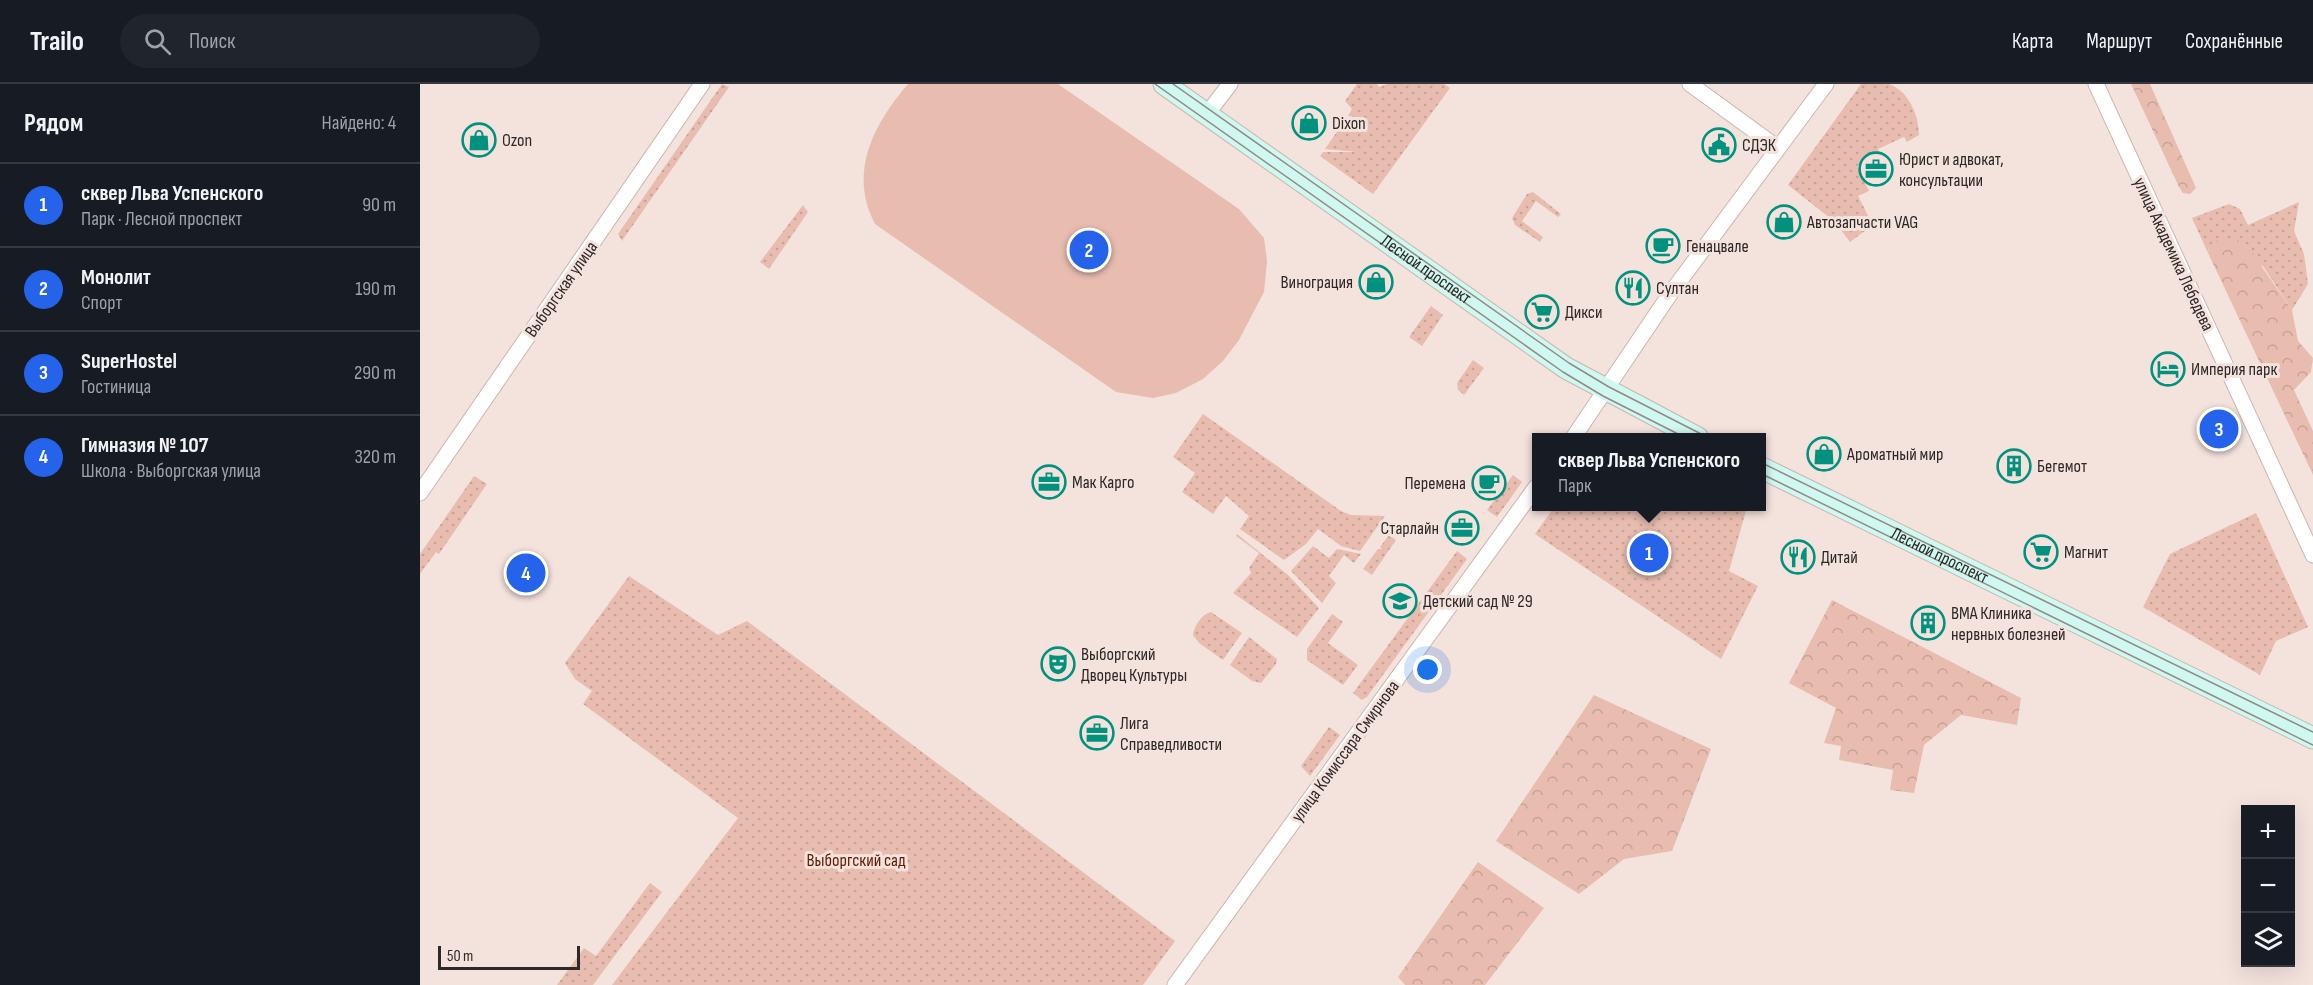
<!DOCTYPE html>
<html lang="ru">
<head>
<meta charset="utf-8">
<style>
	:root { --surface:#171b24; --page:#20242c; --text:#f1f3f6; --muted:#9ea1a6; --line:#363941; --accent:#2563eb }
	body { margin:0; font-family:"Sofia Sans Condensed",sans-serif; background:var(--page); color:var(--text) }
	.controls { position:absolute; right:18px; bottom:18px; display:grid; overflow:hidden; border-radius:0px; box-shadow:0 6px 24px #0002 }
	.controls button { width:54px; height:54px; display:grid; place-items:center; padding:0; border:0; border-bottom:2px solid var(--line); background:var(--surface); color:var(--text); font:30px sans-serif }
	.scale { position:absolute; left:18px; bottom:15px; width:142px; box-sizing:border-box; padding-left:6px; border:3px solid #2e2826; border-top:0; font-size:16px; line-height:21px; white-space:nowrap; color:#2e2826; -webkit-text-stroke:4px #f4e2dd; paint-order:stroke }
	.you { position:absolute; left:1008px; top:586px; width:21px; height:21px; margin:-15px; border:4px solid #fff; border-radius:50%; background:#1a73e8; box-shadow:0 0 0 9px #1a73e833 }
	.badge { display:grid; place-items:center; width:39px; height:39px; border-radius:50%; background:var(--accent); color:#fff; font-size:20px; font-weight:700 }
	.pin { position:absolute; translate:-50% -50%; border:3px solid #fff; box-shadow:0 2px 6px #0006 }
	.popup { position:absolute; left:1112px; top:349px; width:234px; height:78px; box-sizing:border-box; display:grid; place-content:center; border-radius:0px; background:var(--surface); filter:drop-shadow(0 2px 4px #0005); font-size:20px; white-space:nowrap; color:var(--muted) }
	.popup b { font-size:22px; color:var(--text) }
	.popup::after { content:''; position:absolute; left:50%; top:100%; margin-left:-12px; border:12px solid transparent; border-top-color:var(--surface) }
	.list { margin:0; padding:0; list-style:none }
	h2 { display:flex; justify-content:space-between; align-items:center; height:78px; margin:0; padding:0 24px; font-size:26px }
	h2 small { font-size:20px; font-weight:400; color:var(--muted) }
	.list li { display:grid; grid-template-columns:39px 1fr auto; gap:18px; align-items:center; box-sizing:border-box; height:84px; padding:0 24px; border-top:2px solid var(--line) }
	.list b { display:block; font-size:22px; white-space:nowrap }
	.list p { margin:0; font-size:20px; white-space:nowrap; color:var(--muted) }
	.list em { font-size:20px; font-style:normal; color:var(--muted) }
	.icon { flex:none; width:33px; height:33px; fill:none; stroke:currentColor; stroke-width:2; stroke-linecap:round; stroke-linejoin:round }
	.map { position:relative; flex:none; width:1893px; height:901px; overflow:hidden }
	header { display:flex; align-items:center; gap:36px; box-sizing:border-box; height:84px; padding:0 30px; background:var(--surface); border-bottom:2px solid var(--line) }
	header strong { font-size:28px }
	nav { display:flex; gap:33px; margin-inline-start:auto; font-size:21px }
	.search { width:420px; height:54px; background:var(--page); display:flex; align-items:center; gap:15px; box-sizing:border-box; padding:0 21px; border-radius:33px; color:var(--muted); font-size:22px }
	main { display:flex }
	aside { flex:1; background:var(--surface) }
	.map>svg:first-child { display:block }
</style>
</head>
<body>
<header>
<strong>Trailo</strong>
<div class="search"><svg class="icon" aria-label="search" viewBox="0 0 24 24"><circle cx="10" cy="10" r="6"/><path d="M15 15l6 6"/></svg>Поиск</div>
<nav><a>Карта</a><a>Маршрут</a><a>Сохранённые</a></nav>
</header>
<main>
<aside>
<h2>Рядом<small>Найдено: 4</small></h2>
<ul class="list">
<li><span class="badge">1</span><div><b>сквер Льва Успенского</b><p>Парк · Лесной проспект</p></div><em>90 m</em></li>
<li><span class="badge">2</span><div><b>Монолит</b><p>Спорт</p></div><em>190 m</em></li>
<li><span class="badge">3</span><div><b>SuperHostel</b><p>Гостиница</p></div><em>290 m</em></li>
<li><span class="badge">4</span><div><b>Гимназия № 107</b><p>Школа · Выборгская улица</p></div><em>320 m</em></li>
</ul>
</aside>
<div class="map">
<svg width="1893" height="901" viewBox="0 0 1893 901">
	<defs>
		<pattern id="green-dots" width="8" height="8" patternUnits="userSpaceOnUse" patternTransform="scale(1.5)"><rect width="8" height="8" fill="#e8bdb0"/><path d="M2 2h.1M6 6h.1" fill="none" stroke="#c7a297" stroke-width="1.8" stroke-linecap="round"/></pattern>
		<pattern id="forest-crowns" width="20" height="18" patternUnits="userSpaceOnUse" patternTransform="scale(1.5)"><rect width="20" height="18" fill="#e8bdb0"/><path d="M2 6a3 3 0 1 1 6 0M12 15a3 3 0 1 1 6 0" fill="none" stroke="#c7a297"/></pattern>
	</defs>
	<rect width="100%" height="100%" fill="#f4e2dd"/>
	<path fill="url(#green-dots)" d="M302,0L309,3L202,157L198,150Z
		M937,0H957L959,3L967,0H1024L1030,4L953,110L900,72L903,68H937L905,65L926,35L945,34L928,32L932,25L925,17Z
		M1441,0C1449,0 1462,0 1469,0C1489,7 1499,32 1499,51L1487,58L1484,53L1458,65L1460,71L1437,82L1449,107L1438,112L1453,141L1430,158L1415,138L1368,101Z
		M1113,108L1141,130L1138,133L1116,117L1102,137L1123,153L1120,158L1095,141L1092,134L1107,110Z
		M1879,118L1874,147L1884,170L1888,200L1872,226L1843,182L1789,162L1788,169L1772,134L1809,120L1820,125L1828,141Z
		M383,121L388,128L349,185L340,178Z
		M1011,222L1023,231L1002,262L989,253Z
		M1053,276L1064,284L1044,311L1038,306L1037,299Z
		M783,330L921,427L931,431L965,432L940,467L921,462L898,445L886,460L864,476L820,445L829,432L806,412L793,430L762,408L775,389L753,373Z
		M1093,391L1102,398L1077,433L1067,426Z
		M54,392L67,400L19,470L16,468L0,490V470Z
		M1135,422L1327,423L1309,487L1338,502L1301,575L1115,450Z
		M1836,429L1888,543L1856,557L1840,591L1723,523L1750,470Z
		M817,450L868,491L899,524L877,553L813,509L831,489L829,484L839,469L816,452Z
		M969,451L976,456L952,491L943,485L958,465H962L960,463Z
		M893,462L909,474L917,465L941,470L934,479L924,471L909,492L916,499L902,519L871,487Z
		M1037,467L1047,475L947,613L942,616L933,609Z
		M209,492L298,551L327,537L755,857L723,901H192L318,734L163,620L172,607L155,595L145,579Z
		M791,528L822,549L803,576L779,559L773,551C774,542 782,530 791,528Z
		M912,530L923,538L908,559L938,581L923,601L887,576V565Z
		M829,553L857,575L856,580L841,599L832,597L810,581Z
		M909,643L920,651L890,692L881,682Z
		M230,799L242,808L173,901H137L164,864L176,872Z"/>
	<path fill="url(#forest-crowns)" d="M1711,0H1730L1776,104L1770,110L1763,109L1759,103Z
		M1807,155L1824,157L1872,226L1878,257L1893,274L1891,288L1874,306L1893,347V391L1788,169L1789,162L1795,157Z
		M1412,516L1601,614L1597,641L1541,631L1504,661L1494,709L1470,706L1473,686L1419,676L1421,662L1404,659L1416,624L1369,599Z
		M1174,611L1291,665L1252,767L1204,775L1159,810L1076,757Z
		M1058,778L1124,824L1065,901H985L978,893Z"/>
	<path fill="#e8bdb0" d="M488,0H638L819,125L844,154L847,177L844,208L819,256L803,277L783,295L756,309L733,314L696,308L455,140C428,89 453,41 488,0Z"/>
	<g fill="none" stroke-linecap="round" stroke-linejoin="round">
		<defs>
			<path id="street" d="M1270,0L1358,64
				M1676,0L1893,471
				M787,30L810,0
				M1153,354L1250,210L1406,0
				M0,409L282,0
				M755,901L1116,403"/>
			<g id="secondary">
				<path id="s1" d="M744,0L1146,284L1278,354"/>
				<path id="s2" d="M1342,384L1893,654"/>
			</g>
		</defs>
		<use href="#street" stroke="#c8b7b1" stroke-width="17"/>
		<use href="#secondary" stroke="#c8b7b1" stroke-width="23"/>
		<use href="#street" stroke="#fff" stroke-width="15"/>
		<use href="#secondary" stroke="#cef8f0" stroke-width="21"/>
		<path stroke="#958985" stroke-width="1.5" d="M735,0L1143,288L1183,312L1266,354
			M753,0L1149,279L1189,303L1289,354
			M1342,379L1893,648
			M1342,390L1893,661"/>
	</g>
	<defs>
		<symbol id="shop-ring" viewBox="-11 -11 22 22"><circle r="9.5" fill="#f4e2dd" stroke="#00927e" stroke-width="1.5"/><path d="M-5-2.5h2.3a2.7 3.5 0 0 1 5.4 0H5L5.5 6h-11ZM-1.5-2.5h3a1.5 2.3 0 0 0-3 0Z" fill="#00927e"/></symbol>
		<symbol id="civic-ring" viewBox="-11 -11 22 22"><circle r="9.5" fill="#f4e2dd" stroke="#00927e" stroke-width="1.5"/><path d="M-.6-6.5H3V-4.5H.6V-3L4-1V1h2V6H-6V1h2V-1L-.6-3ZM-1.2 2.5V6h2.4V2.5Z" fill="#00927e"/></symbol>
		<symbol id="office-ring" viewBox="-11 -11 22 22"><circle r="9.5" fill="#f4e2dd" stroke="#00927e" stroke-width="1.5"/><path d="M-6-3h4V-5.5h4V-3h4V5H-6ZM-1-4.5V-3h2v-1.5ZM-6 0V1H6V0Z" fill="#00927e"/></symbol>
		<symbol id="cafe-ring" viewBox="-11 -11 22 22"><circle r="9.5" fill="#f4e2dd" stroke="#00927e" stroke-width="1.5"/><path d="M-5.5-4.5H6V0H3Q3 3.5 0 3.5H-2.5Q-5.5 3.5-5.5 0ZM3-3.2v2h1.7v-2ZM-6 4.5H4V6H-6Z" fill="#00927e"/></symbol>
		<symbol id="restaurant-ring" viewBox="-11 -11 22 22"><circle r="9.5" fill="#f4e2dd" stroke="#00927e" stroke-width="1.5"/><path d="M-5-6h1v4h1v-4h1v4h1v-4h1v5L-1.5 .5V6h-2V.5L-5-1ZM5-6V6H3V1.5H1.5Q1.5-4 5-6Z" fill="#00927e"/></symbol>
		<symbol id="supermarket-ring" viewBox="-11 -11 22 22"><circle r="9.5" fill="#f4e2dd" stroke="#00927e" stroke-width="1.5"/><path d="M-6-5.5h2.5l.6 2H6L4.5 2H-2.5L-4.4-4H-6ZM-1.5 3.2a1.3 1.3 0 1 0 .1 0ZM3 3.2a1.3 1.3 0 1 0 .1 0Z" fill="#00927e"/></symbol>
		<symbol id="hotel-ring" viewBox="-11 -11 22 22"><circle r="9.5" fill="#f4e2dd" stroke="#00927e" stroke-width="1.5"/><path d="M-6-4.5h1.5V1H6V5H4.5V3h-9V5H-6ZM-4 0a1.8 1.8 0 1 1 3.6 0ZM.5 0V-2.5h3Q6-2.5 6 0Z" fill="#00927e"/></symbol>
		<symbol id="building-ring" viewBox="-11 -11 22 22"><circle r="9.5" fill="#f4e2dd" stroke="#00927e" stroke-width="1.5"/><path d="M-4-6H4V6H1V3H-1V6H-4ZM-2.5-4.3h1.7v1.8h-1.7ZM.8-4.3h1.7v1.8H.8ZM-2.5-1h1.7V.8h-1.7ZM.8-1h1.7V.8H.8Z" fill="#00927e"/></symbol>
		<symbol id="school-ring" viewBox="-11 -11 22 22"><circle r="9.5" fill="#f4e2dd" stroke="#00927e" stroke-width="1.5"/><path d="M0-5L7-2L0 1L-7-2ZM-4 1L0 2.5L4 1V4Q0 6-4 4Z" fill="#00927e"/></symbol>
		<symbol id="theatre-ring" viewBox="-11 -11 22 22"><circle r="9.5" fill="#f4e2dd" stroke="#00927e" stroke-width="1.5"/><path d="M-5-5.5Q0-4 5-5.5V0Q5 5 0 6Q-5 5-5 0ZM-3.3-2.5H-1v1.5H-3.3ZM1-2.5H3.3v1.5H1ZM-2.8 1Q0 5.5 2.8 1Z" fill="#00927e"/></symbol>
	</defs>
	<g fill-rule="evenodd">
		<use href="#shop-ring" x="870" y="20" width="38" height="38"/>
		<use href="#shop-ring" x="40" y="37" width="38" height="38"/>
		<use href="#civic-ring" x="1280" y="42" width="38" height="38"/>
		<use href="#office-ring" x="1437" y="66" width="38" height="38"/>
		<use href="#shop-ring" x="1345" y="119" width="38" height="38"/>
		<use href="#cafe-ring" x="1224" y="143" width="38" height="38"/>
		<use href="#shop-ring" x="937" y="179" width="38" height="38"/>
		<use href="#restaurant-ring" x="1194" y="185" width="38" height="38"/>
		<use href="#supermarket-ring" x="1103" y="209" width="38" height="38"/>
		<use href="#hotel-ring" x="1729" y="266" width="38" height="38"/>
		<use href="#shop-ring" x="1385" y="351" width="38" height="38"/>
		<use href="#building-ring" x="1575" y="363" width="38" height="38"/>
		<use href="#office-ring" x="610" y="379" width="38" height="38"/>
		<use href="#cafe-ring" x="1050" y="380" width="38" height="38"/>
		<use href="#office-ring" x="1023" y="425" width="38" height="38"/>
		<use href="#supermarket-ring" x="1602" y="449" width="38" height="38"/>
		<use href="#restaurant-ring" x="1359" y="454" width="38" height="38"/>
		<use href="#school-ring" x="961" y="498" width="38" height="38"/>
		<use href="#building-ring" x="1489" y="520" width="38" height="38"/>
		<use href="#theatre-ring" x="619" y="561" width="38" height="38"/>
		<use href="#office-ring" x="658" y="630" width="38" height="38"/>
	</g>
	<g text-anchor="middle" stroke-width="6" stroke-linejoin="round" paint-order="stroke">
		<g font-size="18" fill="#2e2826" stroke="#f4e2dd" text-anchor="start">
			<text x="912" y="45">Dixon</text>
			<text x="82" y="62">Ozon</text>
			<text x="1322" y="67">СДЭК</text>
			<text x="1479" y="81">Юрист и адвокат,<tspan x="1479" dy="21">консультации</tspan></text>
			<text x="1387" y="144">Автозапчасти VAG</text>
			<text x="1266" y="168">Генацвале</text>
			<text x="933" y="204" text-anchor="end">Винограция</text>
			<text x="1236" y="210">Султан</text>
			<text x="1145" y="234">Дикси</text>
			<text x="1771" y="291">Империя парк</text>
			<text x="1427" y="376">Ароматный мир</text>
			<text x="1617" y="388">Бегемот</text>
			<text x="652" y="404">Мак Карго</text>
			<text x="1046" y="405" text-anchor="end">Перемена</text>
			<text x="1019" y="450" text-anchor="end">Старлайн</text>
			<text x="1644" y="474">Магнит</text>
			<text x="1401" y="479">Дитай</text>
			<text x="1003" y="523">Детский сад № 29</text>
			<text x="1531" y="535">ВМА Клиника<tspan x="1531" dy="21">нервных болезней</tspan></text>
			<text x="661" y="576">Выборгский<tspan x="661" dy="21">Дворец Культуры</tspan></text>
			<text x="700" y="645">Лига<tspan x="700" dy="21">Справедливости</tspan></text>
		</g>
		<g font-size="18" fill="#2e2826" stroke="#f4e2dd">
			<text transform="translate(1754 170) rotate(65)" y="6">улица Академика Лебедева</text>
			<text dy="6" stroke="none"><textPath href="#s1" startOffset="321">Лесной проспект</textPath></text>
			<text transform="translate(141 205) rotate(-55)" y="6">Выборгская улица</text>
			<text dy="6" stroke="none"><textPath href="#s2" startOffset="198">Лесной проспект</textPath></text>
			<text transform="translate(925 667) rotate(-54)" y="6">улица Комиссара Смирнова</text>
		</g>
		<g font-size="18" fill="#631b02" stroke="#f4e2dd">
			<text x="436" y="782">Выборгский сад</text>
		</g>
	</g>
</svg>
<div class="controls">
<button>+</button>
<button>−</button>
<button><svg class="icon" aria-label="layers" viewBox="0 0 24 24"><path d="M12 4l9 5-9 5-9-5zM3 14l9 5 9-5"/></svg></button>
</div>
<div class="scale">50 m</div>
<div class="you"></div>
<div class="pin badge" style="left:1229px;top:469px">1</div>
<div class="popup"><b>сквер Льва Успенского</b>Парк</div>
<div class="pin badge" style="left:669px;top:166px">2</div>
<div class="pin badge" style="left:1799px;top:345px">3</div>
<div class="pin badge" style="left:106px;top:489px">4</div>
</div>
</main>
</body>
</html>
